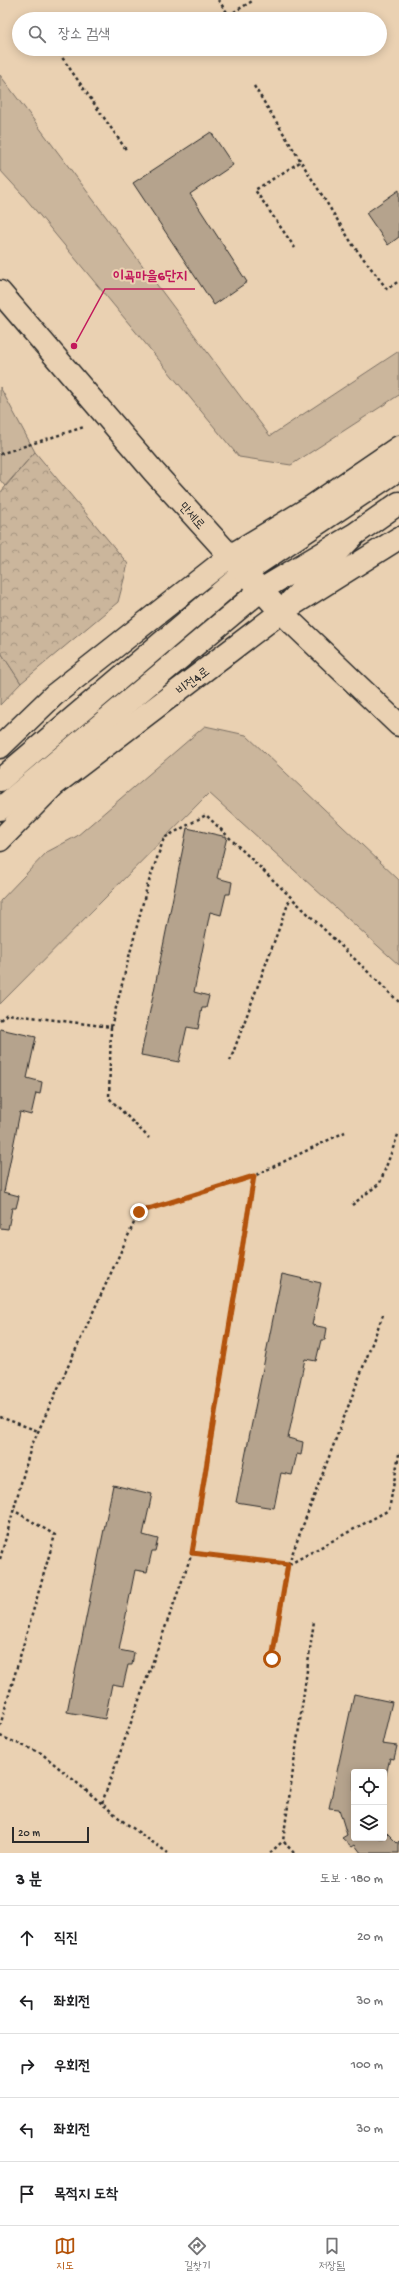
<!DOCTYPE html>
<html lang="ko">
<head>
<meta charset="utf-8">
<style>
	:root { --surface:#fff; --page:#f6f6f6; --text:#202124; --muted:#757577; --line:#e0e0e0; --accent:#b45309 }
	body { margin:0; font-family:"Gochi Hand","Poor Story",sans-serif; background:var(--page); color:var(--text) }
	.controls { position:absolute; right:12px; bottom:12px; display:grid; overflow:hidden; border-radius:4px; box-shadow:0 2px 10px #0003 }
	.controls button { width:36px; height:36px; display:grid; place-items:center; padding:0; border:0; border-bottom:1px solid var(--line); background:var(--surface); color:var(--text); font:20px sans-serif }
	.scale { position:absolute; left:12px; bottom:10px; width:77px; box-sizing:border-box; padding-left:4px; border:2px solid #2b2b2b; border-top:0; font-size:11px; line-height:14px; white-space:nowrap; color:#2b2b2b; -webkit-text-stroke:3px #ead1b2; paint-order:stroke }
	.stop { position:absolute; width:12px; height:12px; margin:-9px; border:3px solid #b45309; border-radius:50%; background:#fff }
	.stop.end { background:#b45309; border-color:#fff; box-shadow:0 1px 4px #0008 }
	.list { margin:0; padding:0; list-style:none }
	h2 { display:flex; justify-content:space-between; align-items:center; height:52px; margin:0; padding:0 16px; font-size:17px }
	h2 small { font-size:13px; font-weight:400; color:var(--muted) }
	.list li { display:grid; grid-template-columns:26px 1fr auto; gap:12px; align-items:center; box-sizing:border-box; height:64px; padding:0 16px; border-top:1px solid var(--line) }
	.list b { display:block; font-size:15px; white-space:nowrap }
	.list em { font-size:13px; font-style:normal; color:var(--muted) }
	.icon { flex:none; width:22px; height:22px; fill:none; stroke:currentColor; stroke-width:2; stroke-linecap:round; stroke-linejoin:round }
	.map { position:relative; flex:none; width:399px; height:1853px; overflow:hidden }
	.search { position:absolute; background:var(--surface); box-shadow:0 2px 10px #0003; left:12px; right:12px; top:12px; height:44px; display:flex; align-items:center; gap:10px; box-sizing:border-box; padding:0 14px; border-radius:22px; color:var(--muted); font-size:15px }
	.sheet { height:372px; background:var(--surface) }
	nav { display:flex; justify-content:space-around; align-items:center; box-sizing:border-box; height:56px; border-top:1px solid var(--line); background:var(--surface); font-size:11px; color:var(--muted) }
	nav a { display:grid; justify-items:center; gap:2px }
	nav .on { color:var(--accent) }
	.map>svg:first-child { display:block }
</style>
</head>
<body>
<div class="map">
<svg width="399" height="1853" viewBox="0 0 399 1853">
	<defs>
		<pattern id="park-crowns" width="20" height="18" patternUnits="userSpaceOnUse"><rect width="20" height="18" fill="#cbb69c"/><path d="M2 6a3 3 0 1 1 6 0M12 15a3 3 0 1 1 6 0" fill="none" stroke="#a5947f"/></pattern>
	</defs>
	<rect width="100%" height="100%" fill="#ead1b2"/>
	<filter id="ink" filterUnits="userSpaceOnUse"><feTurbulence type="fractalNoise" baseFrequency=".025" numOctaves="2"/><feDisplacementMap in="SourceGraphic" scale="8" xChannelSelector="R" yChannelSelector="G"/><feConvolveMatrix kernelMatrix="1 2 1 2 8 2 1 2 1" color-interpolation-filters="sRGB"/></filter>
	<g filter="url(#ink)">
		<path fill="#cbb69c" stroke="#7b7064" d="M0,75L270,436L399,351V395L291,465L239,457L22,194L0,170Z
			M0,387L35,452L5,486L0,480Z
			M0,651L21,683L0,705Z
			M205,726L246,735L399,880V965L209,793L0,1004V901L47,852L77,836Z"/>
		<path fill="url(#park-crowns)" stroke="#7b7064" d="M35,452L128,564L118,602L21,683L0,651V493Z"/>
		<path fill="#b5a38d" stroke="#2b2b2b" d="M211,132L233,165L190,194L247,282L214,305L133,183Z
			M399,190V237L388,245L366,213Z
			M187,828L227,837L217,878L232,882L230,894H226L221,915L210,912L194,992L209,996L206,1008H202L198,1029L187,1027L179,1062L141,1055Z
			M0,1029L36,1037L27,1078L42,1082L40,1094L36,1093L31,1115L20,1112L4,1192L19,1196L16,1208H12L8,1229L0,1228Z
			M282,1274L321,1283L312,1325L327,1328L325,1340H321L316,1361L305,1359L288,1438L303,1442L301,1455L297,1454L292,1475L281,1473L274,1508L236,1502Z
			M113,1485L152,1494L143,1535L158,1539L155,1551H152L147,1572L135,1570L119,1650L134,1653L132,1665H128L123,1686L112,1684L105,1719L67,1712Z
			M354,1694L392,1702L382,1744L397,1746L394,1759L390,1758L385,1779L384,1772H354V1838H384V1830L397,1843L399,1841V1853H361L355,1845L352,1847L342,1838L347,1835L339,1809L329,1808Z"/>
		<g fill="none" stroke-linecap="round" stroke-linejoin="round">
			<defs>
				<path id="minor" d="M291,601L355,534L399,503
					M0,780L245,572L399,469
					M0,809L261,590L355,534"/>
				<path id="major" d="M0,292L154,472L281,612L399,725
					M0,747L54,695L230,556L311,507L399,447
					M0,840L54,785L281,612L399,538"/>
			</defs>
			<use href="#minor" stroke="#2b2b2b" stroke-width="25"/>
			<use href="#major" stroke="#2b2b2b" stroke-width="25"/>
			<path stroke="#2b2b2b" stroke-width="2.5" stroke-dasharray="3 3" stroke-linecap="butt" d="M218,0L229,15L254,0
				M59,53L127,151
				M254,86L353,245L387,289L399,281
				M295,248L255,190L300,162
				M0,454L84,427
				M0,1020L7,1014L111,1027L147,887L164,838L206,815L399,1002
				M111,1027L109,1098L149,1138
				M230,1061L291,896
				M254,1176L192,1553L288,1565L389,1510L399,1454
				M352,1205L380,1183L399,1132
				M0,1417L38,1431
				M0,1559L31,1447L139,1212L254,1176L345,1132
				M272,1659L288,1565L384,1312
				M0,1726L55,1535L13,1510
				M0,1736L41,1753L124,1822L168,1853
				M102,1803L192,1553
				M270,1853L283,1841
				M294,1853L283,1841L314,1621"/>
			<use href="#minor" stroke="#ead1b2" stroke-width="22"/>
			<use href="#major" stroke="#ead1b2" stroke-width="22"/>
		</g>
	</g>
	<g fill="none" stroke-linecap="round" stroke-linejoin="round" filter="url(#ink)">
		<path stroke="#b45309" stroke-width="5" d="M139,1212L254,1176L192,1553L288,1564L272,1659"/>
	</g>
	<g text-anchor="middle" stroke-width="4" stroke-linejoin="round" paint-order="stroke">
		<g font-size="13" fill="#2b2b2b" stroke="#ead1b2">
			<text transform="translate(193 515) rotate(48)" y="5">만세로</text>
			<text transform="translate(192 680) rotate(-37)" y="5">비전4로</text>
		</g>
	</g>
	<path fill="none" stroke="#c2185b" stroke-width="1.5" d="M74 346L105 289H195"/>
	<circle fill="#c2185b" stroke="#ead1b2" stroke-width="1.5" cx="74" cy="346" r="4"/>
	<g font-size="14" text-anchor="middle" font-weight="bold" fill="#c2185b" stroke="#ead1b2" stroke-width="4" stroke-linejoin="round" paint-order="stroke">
		<text x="150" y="280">이곡마을6단지</text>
	</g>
</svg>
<div class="controls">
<button><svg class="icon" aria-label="locate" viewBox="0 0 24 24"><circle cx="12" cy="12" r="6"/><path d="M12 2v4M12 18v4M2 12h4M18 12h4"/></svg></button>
<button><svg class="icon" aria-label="layers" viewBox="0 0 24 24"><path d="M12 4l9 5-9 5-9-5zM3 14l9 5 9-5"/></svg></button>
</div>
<div class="scale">20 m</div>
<div class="stop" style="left:272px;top:1659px"></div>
<div class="stop end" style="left:139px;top:1212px"></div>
<div class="search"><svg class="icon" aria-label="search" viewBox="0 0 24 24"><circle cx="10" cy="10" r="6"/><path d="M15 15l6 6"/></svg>장소 검색</div>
</div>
<section class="sheet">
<h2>3 분<small>도보 · 180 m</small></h2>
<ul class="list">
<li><svg class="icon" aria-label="ahead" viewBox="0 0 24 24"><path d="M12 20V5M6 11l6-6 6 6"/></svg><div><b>직진</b></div><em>20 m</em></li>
<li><svg class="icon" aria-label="left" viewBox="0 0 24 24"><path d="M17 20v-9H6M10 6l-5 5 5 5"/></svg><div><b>좌회전</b></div><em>30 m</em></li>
<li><svg class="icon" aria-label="right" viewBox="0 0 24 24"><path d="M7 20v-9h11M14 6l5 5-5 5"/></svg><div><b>우회전</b></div><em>100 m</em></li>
<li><svg class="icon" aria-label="left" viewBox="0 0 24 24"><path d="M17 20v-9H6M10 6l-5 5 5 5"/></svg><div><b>좌회전</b></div><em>30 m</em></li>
<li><svg class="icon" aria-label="arrive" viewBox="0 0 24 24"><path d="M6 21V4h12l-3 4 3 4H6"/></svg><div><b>목적지 도착</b></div></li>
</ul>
</section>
<nav>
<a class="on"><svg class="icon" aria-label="map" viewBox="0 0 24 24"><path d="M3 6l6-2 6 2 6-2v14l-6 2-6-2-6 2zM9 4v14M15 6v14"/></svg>지도</a>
<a><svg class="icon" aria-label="directions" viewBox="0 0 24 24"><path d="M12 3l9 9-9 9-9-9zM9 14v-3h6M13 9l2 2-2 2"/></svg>길찾기</a>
<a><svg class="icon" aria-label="saved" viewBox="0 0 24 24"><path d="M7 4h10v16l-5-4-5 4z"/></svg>저장됨</a>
</nav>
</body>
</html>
